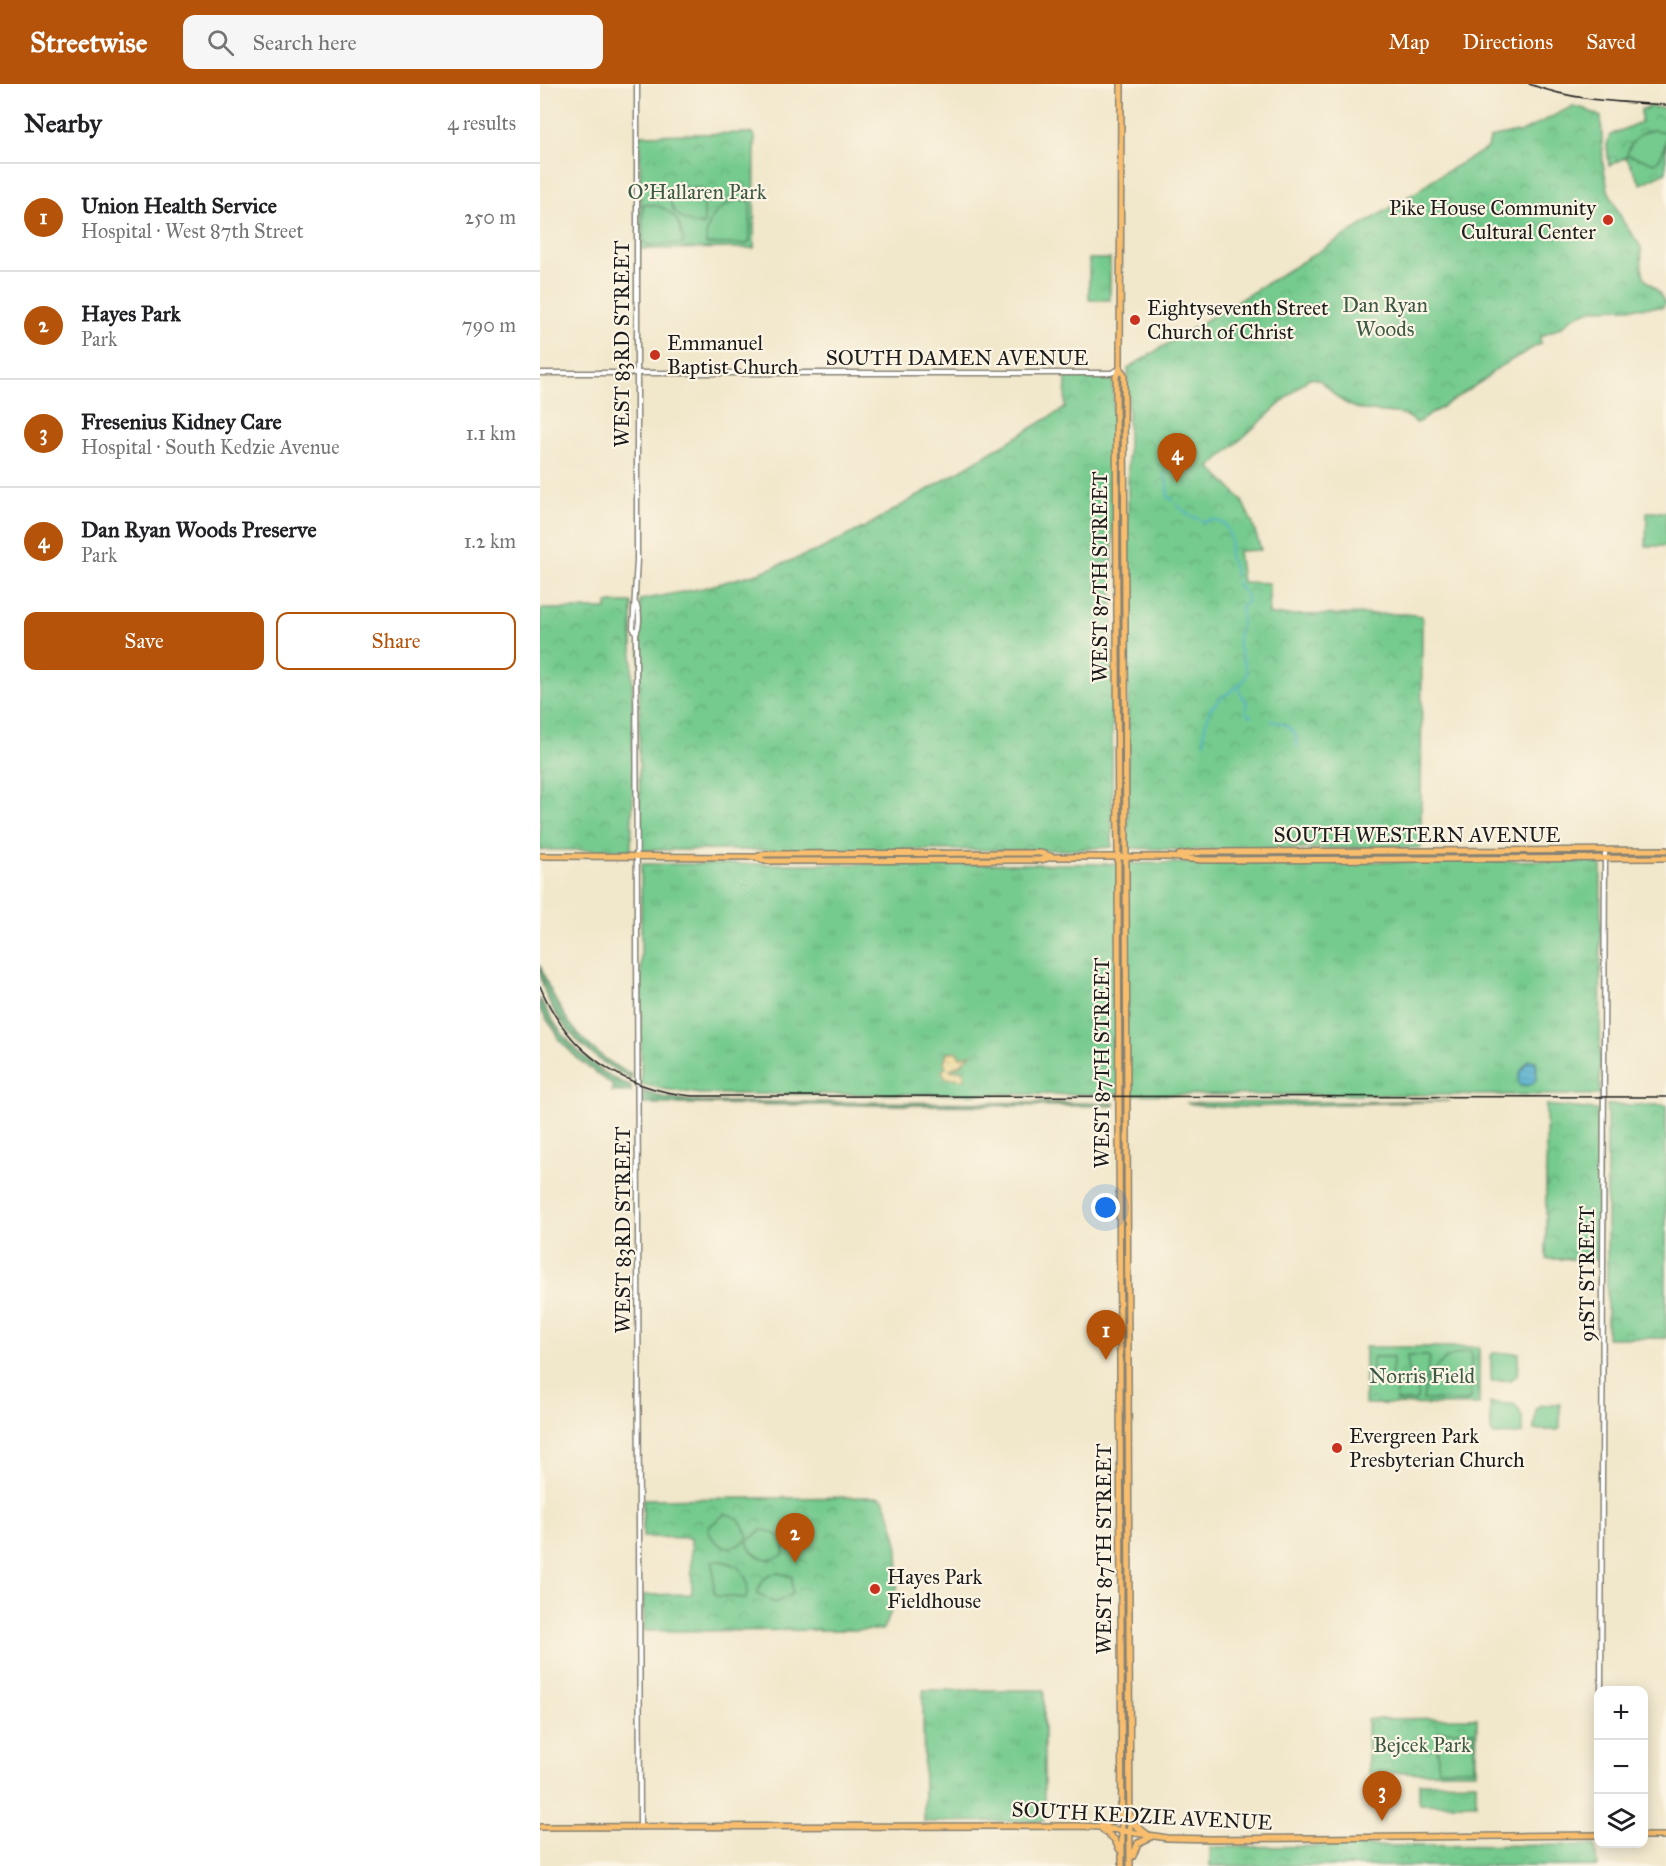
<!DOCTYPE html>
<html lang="en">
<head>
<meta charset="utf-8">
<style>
	:root { --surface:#fff; --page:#f6f6f6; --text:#202124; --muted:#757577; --line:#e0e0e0; --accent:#b45309 }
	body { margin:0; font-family:"IM FELL Great Primer",serif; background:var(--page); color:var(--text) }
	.controls { position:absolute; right:18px; bottom:18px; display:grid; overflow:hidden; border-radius:12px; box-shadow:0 3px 15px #0003 }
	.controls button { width:54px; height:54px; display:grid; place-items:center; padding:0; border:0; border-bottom:2px solid var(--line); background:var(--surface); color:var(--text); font:30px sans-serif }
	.you { position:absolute; left:566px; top:1124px; width:21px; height:21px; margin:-15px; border:4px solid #fff; border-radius:50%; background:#1a73e8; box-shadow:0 0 0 9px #1a73e833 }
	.badge { display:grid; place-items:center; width:39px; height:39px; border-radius:50%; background:var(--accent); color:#fff; font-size:20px; font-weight:700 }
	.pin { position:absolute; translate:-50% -50px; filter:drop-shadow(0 2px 3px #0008) }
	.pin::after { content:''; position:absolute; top:32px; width:21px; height:18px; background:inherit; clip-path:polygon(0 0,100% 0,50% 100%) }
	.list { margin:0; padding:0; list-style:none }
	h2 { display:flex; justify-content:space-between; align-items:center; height:78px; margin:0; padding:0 24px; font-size:26px }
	h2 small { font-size:20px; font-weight:400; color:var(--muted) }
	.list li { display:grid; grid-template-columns:39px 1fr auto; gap:18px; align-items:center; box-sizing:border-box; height:108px; padding:0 24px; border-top:2px solid var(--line) }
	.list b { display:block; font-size:22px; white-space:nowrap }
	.list p { margin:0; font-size:20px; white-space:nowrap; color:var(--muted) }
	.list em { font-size:20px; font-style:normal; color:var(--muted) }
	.actions { display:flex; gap:12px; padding:18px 24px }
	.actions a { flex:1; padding:14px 0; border:2px solid var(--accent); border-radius:12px; text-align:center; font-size:21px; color:var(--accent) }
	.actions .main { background:var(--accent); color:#fff }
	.icon { flex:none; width:33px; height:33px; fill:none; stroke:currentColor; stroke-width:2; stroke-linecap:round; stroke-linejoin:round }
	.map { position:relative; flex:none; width:1126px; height:1782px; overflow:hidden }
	header { display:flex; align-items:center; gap:36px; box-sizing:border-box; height:84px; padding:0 30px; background:var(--accent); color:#fff }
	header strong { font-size:28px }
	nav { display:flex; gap:33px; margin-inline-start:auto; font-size:21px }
	.search { width:420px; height:54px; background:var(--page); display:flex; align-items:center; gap:15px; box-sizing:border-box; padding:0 21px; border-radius:12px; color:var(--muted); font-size:22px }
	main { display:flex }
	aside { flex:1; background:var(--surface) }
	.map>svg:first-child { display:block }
</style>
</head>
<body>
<header>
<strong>Streetwise</strong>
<div class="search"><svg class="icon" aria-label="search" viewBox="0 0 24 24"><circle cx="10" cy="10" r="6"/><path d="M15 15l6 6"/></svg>Search here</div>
<nav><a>Map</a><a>Directions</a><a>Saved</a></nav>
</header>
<main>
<aside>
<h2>Nearby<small>4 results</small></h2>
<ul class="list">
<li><span class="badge">1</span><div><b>Union Health Service</b><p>Hospital · West 87th Street</p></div><em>250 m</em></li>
<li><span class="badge">2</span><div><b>Hayes Park</b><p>Park</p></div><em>790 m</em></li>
<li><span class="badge">3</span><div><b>Fresenius Kidney Care</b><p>Hospital · South Kedzie Avenue</p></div><em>1.1 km</em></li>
<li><span class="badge">4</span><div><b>Dan Ryan Woods Preserve</b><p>Park</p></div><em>1.2 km</em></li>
</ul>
<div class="actions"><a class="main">Save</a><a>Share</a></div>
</aside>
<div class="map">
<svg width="1126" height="1782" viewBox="0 0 1126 1782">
	<defs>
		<pattern id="grass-tufts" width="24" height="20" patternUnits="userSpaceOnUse" patternTransform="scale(1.5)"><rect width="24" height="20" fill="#74ca8e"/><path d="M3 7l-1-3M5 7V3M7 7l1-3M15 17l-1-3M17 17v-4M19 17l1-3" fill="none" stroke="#64ad7a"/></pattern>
		<pattern id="forest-crowns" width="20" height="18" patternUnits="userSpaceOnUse" patternTransform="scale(1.5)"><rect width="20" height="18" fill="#5fae79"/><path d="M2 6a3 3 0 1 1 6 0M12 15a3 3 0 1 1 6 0" fill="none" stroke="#4e8d62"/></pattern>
		<pattern id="sand-dots" width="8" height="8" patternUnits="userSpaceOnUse" patternTransform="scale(1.5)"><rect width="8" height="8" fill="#eeda9e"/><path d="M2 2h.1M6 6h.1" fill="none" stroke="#ccba88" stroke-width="1.8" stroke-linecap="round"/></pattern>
		<pattern id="park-crowns" width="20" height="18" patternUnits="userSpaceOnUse" patternTransform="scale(1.5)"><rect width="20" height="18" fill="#74ca8e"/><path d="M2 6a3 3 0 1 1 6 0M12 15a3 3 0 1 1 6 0" fill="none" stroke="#64ad7a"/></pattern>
		<pattern id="garden-furrows" width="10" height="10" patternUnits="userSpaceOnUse" patternTransform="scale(1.5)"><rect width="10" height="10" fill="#74ca8e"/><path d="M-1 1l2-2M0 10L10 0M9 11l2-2" fill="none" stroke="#64ad7a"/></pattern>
		<pattern id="water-rules" width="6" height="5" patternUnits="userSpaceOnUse" patternTransform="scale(1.5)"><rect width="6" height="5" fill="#52b1d0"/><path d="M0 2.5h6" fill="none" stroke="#438fa8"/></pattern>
	</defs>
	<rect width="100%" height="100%" fill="#fcf5e5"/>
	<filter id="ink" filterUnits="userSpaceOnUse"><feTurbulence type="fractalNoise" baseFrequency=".0167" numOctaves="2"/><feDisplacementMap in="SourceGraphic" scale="12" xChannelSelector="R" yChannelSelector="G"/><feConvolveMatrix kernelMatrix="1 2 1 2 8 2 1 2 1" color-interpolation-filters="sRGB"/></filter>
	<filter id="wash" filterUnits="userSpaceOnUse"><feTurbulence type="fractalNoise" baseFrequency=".008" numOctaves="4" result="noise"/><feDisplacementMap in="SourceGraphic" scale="24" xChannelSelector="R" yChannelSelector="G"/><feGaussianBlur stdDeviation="1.35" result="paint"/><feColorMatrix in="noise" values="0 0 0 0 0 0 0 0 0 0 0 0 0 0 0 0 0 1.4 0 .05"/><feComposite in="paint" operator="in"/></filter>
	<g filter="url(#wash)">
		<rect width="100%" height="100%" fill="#f1e7cb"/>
		<path fill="url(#grass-tufts)" stroke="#487355" stroke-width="1.5" d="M549,175H570V216H549Z
			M1057,776L1061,782L1060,1011L160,1010L123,1005L101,1000V780H529Z
			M910,1017L702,1023L665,1022L646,1019Z
			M383,1606H504V1737L384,1738Z
			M936,1698V1720H879V1699Z"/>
		<path fill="url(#forest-crowns)" stroke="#3e654a" stroke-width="1.5" d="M0,881C17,929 44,967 91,990V996L88,995V992C48,976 0,926 0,881Z
			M0,914C19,953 50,985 91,1003V1008H72V1001L39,976L18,955V951L0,926Z
			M103,1007L122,1013L160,1018L574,1019V1022L103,1020Z"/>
		<path fill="url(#sand-dots)" stroke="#857b5d" stroke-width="1.5" d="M416,967L420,973L431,970L420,981L410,985L414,987L421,986L425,992V995L406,994L402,987L406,983L404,978L407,969Z"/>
		<path fill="url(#park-crowns)" stroke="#487355" stroke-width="1.5" d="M1033,22L1045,25L1061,33L1063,80L1068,106L1084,139L1101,163L1102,184L1105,195L1118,207L1125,219L1123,223L1054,225L1033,233L1023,242L1000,253L1001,259L956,285L947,294L877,339C872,336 868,331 861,330C838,326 825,331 802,317C791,310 784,293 769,294L670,383L701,415L712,438L721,466L698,467L702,498L729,499V531L866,530L882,532L881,764L641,766L590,764L588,757V284L878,107L890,97L948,64L950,54L977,48L978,50Z
			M1108,23L1126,24V88L1101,100L1086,73L1069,82L1067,61L1070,51L1101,38V25H1107Z
			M211,49L214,50L215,54L214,164L100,165V51Z
			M526,293H571L573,295L572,763L530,766H101L99,680L100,516L163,504L218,489L279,466L327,442L525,324Z
			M67,519H92L93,710L91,764L90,766H0V525H67Z
			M1006,1021L1056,1026L1060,1028L1059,1175H1006Z
			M1067,1021H1126V1254H1067Z
			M825,1263H939V1321L825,1320Z
			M339,1413L343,1415C363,1453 365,1508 342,1546L104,1547L103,1511L152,1510L151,1454L103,1453V1415Z
			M937,1634L936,1688L828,1689L827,1635Z
			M1055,1761L1057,1782H670V1763Z"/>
		<path fill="url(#garden-furrows)" stroke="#487355" stroke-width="1.5" d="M225,772H500V773L225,774Z"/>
		<path fill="#74ca8e" stroke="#487355" stroke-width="1.5" d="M1114,46L1126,48C1126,59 1124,72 1115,79L1087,71C1091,56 1099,48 1114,46Z
			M129,104H161L164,107V141C141,139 128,128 129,104Z
			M200,116H210V157L207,160H166C165,137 177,121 200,116Z
			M103,120C129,120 142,135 143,160L107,161L103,157Z
			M1107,428H1126V462H1106Z
			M931,1267L930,1314L928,1317L883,1316C886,1288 902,1270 931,1267Z
			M953,1269H979L977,1291L971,1296L951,1297V1271Z
			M867,1272H888L890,1274L886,1296L879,1295L877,1315L875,1317H856L858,1298L862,1295L878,1294L869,1287Z
			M834,1273H853C853,1293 852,1297 832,1296V1276Z
			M950,1319L974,1320C983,1328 983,1338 983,1350L954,1351L951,1348Z
			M1020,1320V1343L1018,1346H994L996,1325L1001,1321Z
			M185,1430C199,1431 204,1442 208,1453C195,1470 175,1464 168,1446L170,1442Z
			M221,1446C236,1447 246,1454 244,1470C230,1480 212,1474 207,1458Z
			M173,1477C196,1476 212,1489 206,1514L177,1512L174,1509Z
			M238,1489L252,1493V1510L235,1519L217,1510C221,1497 225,1491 238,1489Z
			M898,1647H934V1685H898Z"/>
		<path fill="url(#water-rules)" stroke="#376676" stroke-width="1.5" d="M989,976L996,977L997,995L990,1001L980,1002C975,994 983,982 989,976Z"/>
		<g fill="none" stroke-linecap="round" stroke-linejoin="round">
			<path stroke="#52b1d0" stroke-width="1.5" d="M624,389L627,397L628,413L633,416
				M636,420L649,431L666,438L672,435L685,440L691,455L689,473L693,480L698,501L707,512V519L701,523C701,528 702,533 702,537C702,545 696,549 698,559C705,589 718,591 685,611C679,614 678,620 671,623C668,634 661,647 665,659
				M699,603L700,609L707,618L705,628L711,632
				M731,637C746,639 758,645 757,663"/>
		</g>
	</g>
	<g filter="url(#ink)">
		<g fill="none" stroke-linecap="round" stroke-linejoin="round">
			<defs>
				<path id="minor" d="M0,289H571L578,286
					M96,520C100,528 100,541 96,549L100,1743
					M96,549L93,544L97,476V0
					M1061,1606L1065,766"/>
				<path id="major" d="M581,0L580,285L584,290L590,1782
					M580,285L576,292L582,1782
					M639,771L662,768L1126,766
					M0,772L216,773L225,777L500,776L512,773H628L662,776L1126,774
					M216,773L225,770L500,769L510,772
					M592,1733L595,1741L611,1753L598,1759L593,1772
					M561,1742L574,1737L580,1722
					M0,1743L539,1742L559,1743L627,1754L673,1755L1058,1751
					M561,1744L574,1755L580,1766
					M1104,1752H1126"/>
			</defs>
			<use href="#minor" stroke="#868274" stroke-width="7"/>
			<use href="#major" stroke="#868274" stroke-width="8"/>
			<use href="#minor" stroke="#fff" stroke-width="4"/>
			<use href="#major" stroke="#f9be6d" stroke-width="5"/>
			<path stroke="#1c1c1c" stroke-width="1.5" d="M989,0C1034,17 1079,18 1126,21
				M0,902C27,968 82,1005 152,1012L1126,1013"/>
		</g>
	</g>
	<g fill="#c8321e" stroke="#fcf5e5" stroke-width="2">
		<circle cx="1068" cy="136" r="6"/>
		<circle cx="595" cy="236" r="6"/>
		<circle cx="115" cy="271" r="6"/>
		<circle cx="797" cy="1364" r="6"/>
		<circle cx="335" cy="1505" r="6"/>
	</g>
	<g text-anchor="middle" stroke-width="4.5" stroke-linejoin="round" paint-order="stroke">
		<g font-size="21" fill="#3b5944" stroke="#fcf5e5">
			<text x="157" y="115">O'Hallaren Park</text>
			<text x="845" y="228">Dan Ryan<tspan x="845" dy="24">Woods</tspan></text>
			<text x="882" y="1299">Norris Field</text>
			<text x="882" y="1668">Bejcek Park</text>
		</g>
		<g font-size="21" fill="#1c1c1c" stroke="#fcf5e5" text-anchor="start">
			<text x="1056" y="131" text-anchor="end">Pike House Community<tspan x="1056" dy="24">Cultural Center</tspan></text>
			<text x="607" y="231">Eightyseventh Street<tspan x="607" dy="24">Church of Christ</tspan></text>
			<text x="127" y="266">Emmanuel<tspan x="127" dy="24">Baptist Church</tspan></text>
			<text x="809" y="1359">Evergreen Park<tspan x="809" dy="24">Presbyterian Church</tspan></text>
			<text x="347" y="1500">Hayes Park<tspan x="347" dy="24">Fieldhouse</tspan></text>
		</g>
		<g font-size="21" fill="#1c1c1c" stroke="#fcf5e5">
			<text transform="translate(82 260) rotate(-90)" y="7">WEST 83RD STREET</text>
			<text x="417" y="281">SOUTH DAMEN AVENUE</text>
			<text transform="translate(560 493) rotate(-90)" y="7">WEST 87TH STREET</text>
			<text x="877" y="758">SOUTH WESTERN AVENUE</text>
			<text transform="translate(562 979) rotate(-90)" y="7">WEST 87TH STREET</text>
			<text transform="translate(83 1146) rotate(-90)" y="7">WEST 83RD STREET</text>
			<text transform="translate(1047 1190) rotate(-90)" y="7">91ST STREET</text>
			<text transform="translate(564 1465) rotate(-90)" y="7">WEST 87TH STREET</text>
			<text transform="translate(602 1732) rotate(3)" y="7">SOUTH KEDZIE AVENUE</text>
		</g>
	</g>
</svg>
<div class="controls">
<button>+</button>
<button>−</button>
<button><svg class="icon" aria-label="layers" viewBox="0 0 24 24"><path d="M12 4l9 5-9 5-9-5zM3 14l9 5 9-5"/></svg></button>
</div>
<div class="you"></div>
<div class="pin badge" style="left:566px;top:1276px">1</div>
<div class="pin badge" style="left:255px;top:1479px">2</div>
<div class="pin badge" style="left:842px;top:1737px">3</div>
<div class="pin badge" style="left:637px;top:399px">4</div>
</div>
</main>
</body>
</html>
